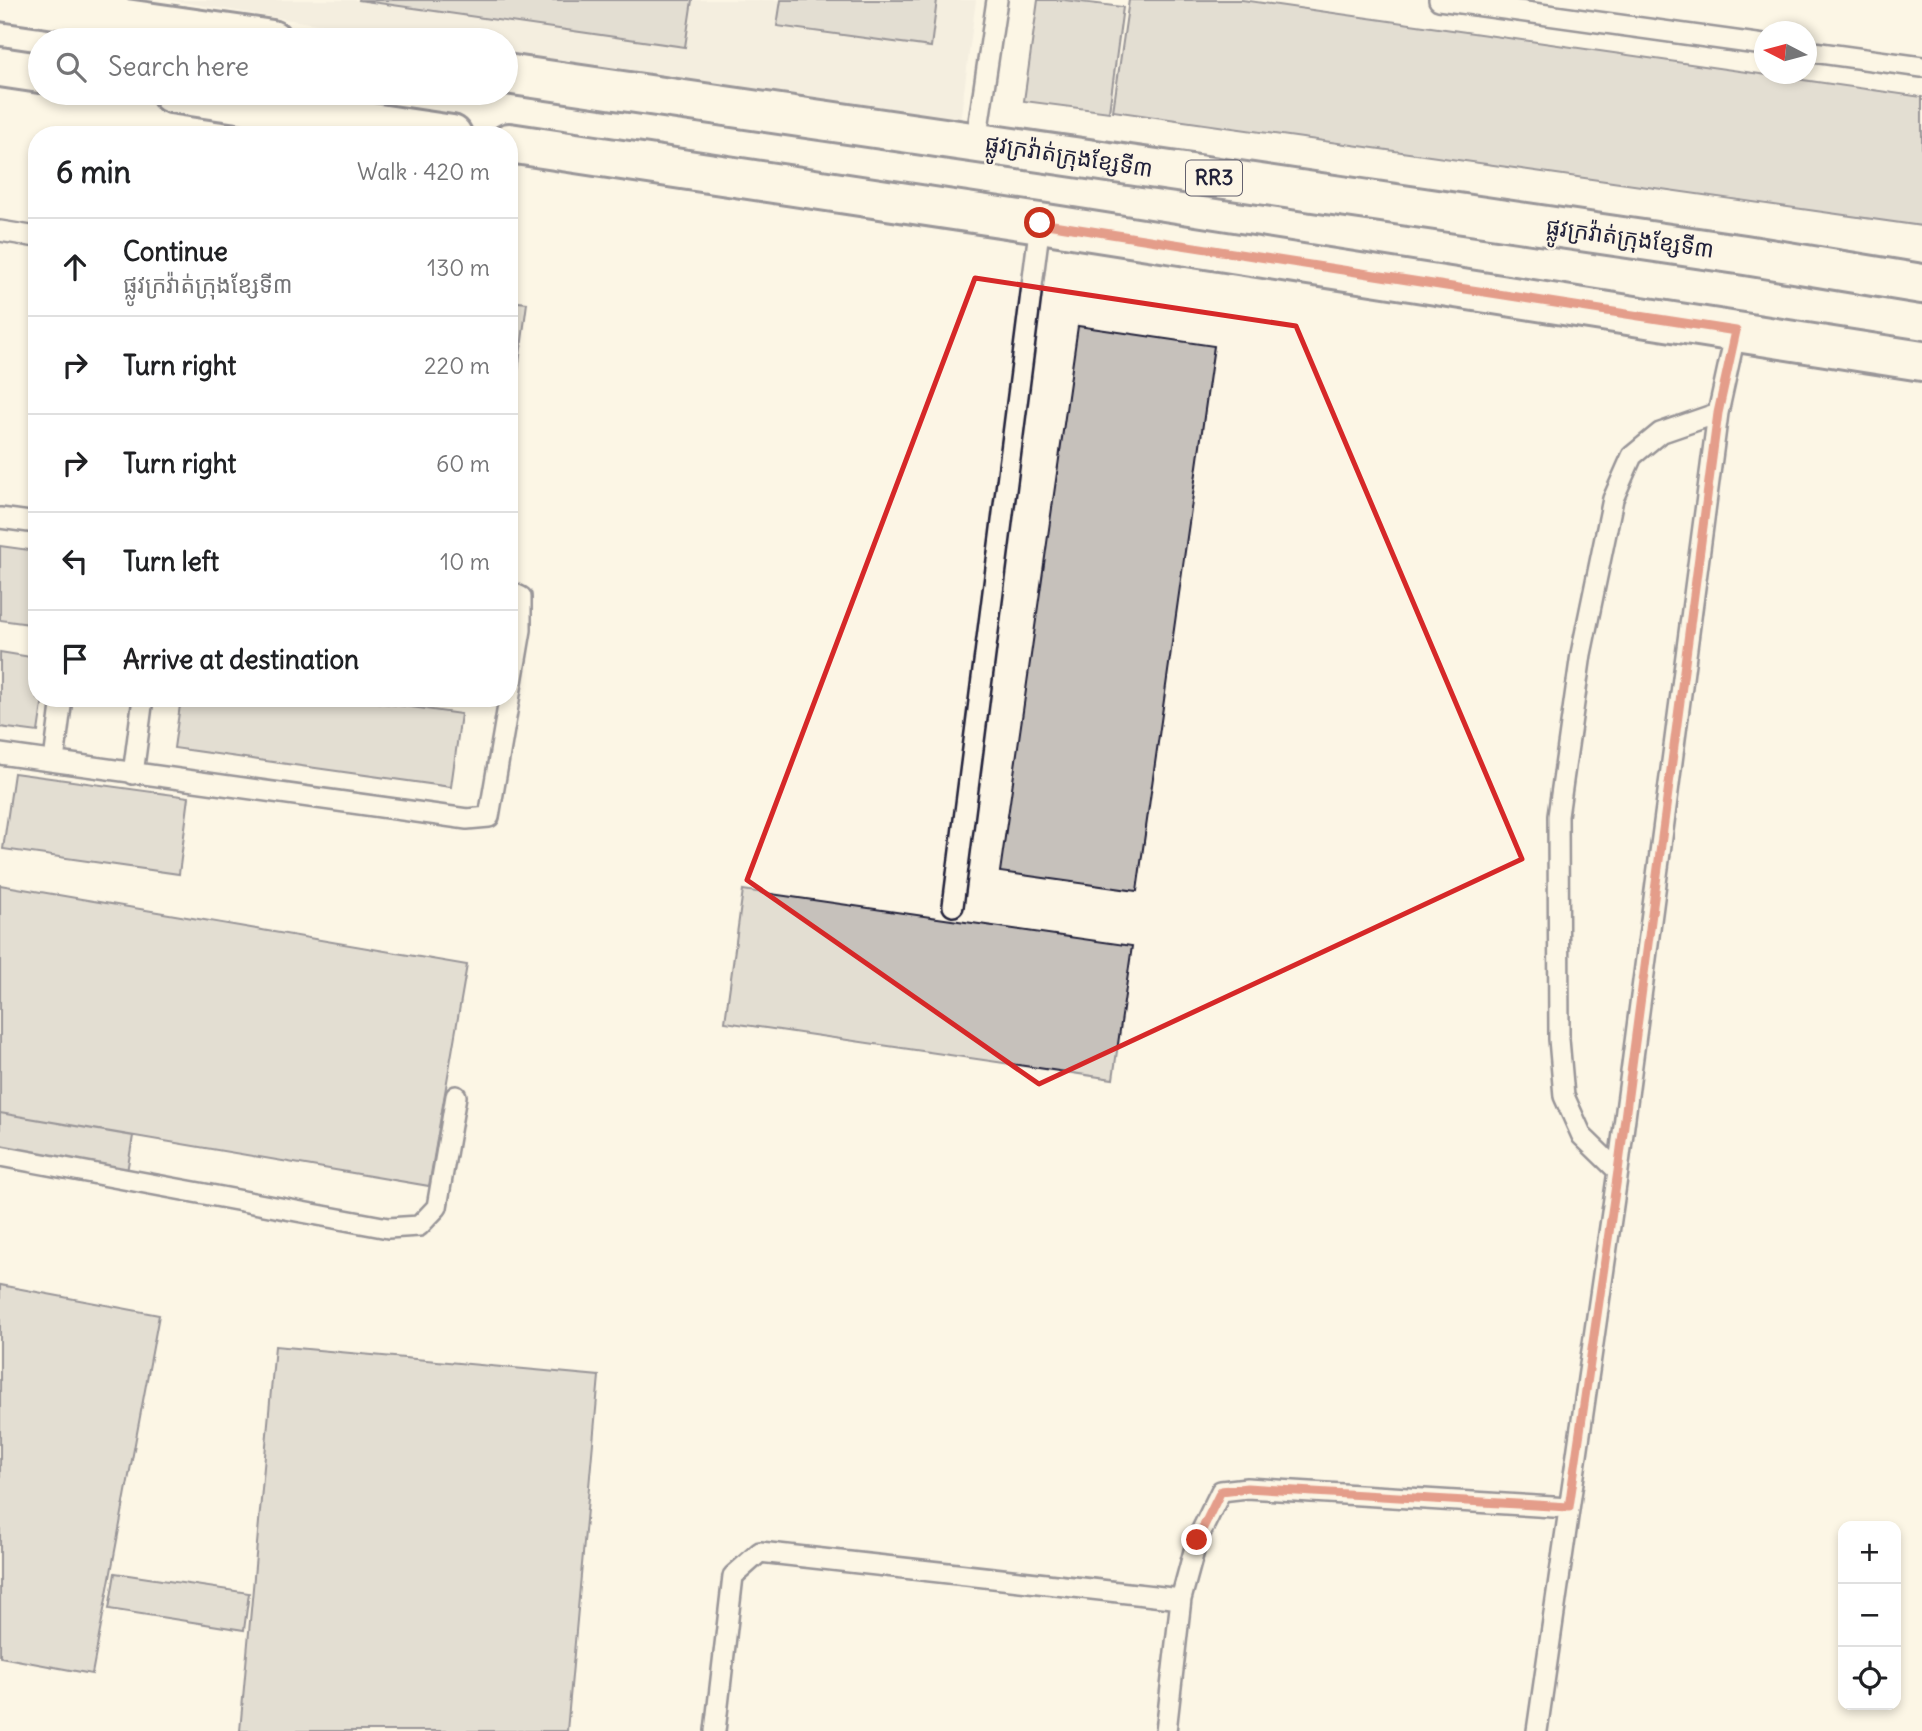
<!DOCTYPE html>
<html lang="en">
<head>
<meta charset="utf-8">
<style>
	:root { --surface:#fff; --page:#f6f6f6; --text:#202124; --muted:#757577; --line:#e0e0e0 }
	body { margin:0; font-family:Delius,"Noto Sans Khmer",sans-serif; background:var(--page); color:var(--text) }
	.controls { position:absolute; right:21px; bottom:21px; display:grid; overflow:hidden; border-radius:14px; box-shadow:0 4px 10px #0003 }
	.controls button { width:63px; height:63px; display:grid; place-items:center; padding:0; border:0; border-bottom:2px solid var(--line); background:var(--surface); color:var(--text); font:35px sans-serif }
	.compass { position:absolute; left:1754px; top:21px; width:63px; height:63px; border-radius:50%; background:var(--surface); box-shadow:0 4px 10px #0003; rotate:276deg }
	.stop { position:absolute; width:21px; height:21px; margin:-16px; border:5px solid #c8321e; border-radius:50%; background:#fff }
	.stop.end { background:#c8321e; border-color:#fff; box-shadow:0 2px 7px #0008 }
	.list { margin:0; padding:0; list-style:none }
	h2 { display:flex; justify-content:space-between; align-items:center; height:91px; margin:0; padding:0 28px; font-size:30px }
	h2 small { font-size:23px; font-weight:400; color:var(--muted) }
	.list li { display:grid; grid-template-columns:46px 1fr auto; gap:21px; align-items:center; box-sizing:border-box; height:98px; padding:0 28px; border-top:2px solid var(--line) }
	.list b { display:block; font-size:26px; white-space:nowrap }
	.list p { margin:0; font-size:23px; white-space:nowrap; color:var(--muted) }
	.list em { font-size:23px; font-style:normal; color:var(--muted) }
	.icon { flex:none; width:38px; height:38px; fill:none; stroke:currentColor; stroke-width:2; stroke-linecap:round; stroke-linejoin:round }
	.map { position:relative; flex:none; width:1922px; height:1731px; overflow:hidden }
	.search { position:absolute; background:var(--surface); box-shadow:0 4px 10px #0003; left:28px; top:28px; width:490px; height:77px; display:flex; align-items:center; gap:18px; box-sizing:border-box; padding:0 24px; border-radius:38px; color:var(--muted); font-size:26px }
	.panel { position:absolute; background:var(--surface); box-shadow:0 4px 10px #0003; left:28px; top:126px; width:490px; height:581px; border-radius:28px }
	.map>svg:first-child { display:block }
</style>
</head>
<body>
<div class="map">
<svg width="1922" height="1731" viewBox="0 0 1922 1731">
	<rect width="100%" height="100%" fill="#fcf5e5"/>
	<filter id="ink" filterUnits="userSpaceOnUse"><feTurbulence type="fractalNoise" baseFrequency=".0143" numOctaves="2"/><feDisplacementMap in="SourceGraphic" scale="14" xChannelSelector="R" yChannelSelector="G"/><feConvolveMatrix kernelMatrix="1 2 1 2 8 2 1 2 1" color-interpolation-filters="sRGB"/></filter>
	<g filter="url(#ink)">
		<path fill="#ece5d8" d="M168,0H976L959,130L506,55V40H414Z"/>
		<path fill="#c6c1bb" stroke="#22223b" stroke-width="2" d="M358,0H692L685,47Z
			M781,0H937L931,47L777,26Z
			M1038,0H1064L1123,7L1109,112L1024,101Z
			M1129,0H1242L1922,97V226L1113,111Z
			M509,301L527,303L509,439Z
			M1078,326L1214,346L1137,891L1000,872Z
			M0,546L37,551V625L0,620Z
			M0,652L37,658V698H43L38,732L0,727Z
			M181,698H348L461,714L451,787L174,748Z
			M14,773L189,797L179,874L3,849Z
			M0,885L467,965L429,1186L0,1113Z
			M743,890L1132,946L1113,1079L725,1022Z
			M0,1113L133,1136L125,1184L0,1162Z
			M0,1285L159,1315L92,1674L0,1657Z
			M275,1346L599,1376L567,1731H240Z
			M115,1573L249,1593L244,1630L109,1609Z"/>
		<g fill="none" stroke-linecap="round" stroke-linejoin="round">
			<defs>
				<path id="lane" d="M1439,0L1764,45
					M1806,51L1922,67
					M976,142L997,0
					M0,231L37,237
					M0,518L37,523
					M0,754L467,819L489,817L521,630V597L509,591
					M54,761L62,698
					M133,774L143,698
					M953,906L1040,223
					M0,1156L388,1228L419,1226L437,1207L456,1096
					M1618,1171L1582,1136L1564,1096L1559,1039L1558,816L1581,654L1613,499L1632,456L1660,433L1718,413
					M715,1731L733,1576L760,1552L1181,1599
					M1166,1731L1181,1599L1197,1540L1221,1491L1247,1488L1569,1508
					M1537,1731L1618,1171L1718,413L1736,331"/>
				<path id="primary" d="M0,1L272,40
					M0,67L40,73
					M506,74L1745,255L1922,284
					M171,93L452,135
					M509,143L1040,223L1922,361"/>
			</defs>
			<use href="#lane" stroke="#22223b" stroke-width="24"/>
			<use href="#primary" stroke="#22223b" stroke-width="44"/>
			<use href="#lane" stroke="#fcf5e5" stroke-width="19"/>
			<use href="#primary" stroke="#fcf5e5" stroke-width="38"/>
		</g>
	</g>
	<g fill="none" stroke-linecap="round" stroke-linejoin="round" filter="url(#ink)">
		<path stroke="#c8321e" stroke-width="9" d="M1040,223L1736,331L1718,413L1618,1171L1569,1507L1247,1488L1221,1491L1197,1540"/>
	</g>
	<path d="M0 0H1922V1731H0ZM975,278L1296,326L1522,859L1039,1084L747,880Z" fill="#fcf5e5" fill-opacity=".55" fill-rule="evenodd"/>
	<path fill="none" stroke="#d62828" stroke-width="5" stroke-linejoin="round" d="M975,278L1296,326L1522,859L1039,1084L747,880Z"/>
	<g text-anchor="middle" stroke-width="5" stroke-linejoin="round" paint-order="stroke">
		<rect fill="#fcf5e5" stroke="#63616e" stroke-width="2" x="1186" y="160.5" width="56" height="35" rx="5"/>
		<g font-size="21" font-weight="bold" fill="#22223b">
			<text x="1214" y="185">RR3</text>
		</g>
		<g font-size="23" fill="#22223b" stroke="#fcf5e5">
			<text transform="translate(1069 156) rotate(9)" y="8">ផ្លូវក្រវ៉ាត់ក្រុងខ្សែទី៣</text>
			<text transform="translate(1630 238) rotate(8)" y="8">ផ្លូវក្រវ៉ាត់ក្រុងខ្សែទី៣</text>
		</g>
	</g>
</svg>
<div class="controls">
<button>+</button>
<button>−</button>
<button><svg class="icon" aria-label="locate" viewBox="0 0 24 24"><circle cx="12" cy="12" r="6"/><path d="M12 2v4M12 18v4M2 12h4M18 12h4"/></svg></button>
</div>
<svg class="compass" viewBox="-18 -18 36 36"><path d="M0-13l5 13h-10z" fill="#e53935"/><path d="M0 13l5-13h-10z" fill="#757577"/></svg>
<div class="stop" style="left:1040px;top:223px"></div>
<div class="stop end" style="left:1197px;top:1540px"></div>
<div class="search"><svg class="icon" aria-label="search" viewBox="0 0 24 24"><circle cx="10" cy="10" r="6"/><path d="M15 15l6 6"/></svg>Search here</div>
<section class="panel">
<h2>6 min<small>Walk · 420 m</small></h2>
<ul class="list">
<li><svg class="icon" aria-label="ahead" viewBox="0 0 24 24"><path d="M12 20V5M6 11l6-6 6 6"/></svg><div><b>Continue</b><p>ផ្លូវក្រវ៉ាត់ក្រុងខ្សែទី៣</p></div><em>130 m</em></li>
<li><svg class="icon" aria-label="right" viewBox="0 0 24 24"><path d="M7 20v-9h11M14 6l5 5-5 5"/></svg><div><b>Turn right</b></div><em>220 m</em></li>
<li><svg class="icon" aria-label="right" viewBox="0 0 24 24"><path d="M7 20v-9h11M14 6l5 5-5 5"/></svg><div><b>Turn right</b></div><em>60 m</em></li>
<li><svg class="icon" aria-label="left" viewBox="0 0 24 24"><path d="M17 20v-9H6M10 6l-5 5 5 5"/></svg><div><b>Turn left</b></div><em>10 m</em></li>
<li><svg class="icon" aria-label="arrive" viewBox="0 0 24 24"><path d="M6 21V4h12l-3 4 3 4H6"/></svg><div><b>Arrive at destination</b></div></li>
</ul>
</section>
</div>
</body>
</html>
